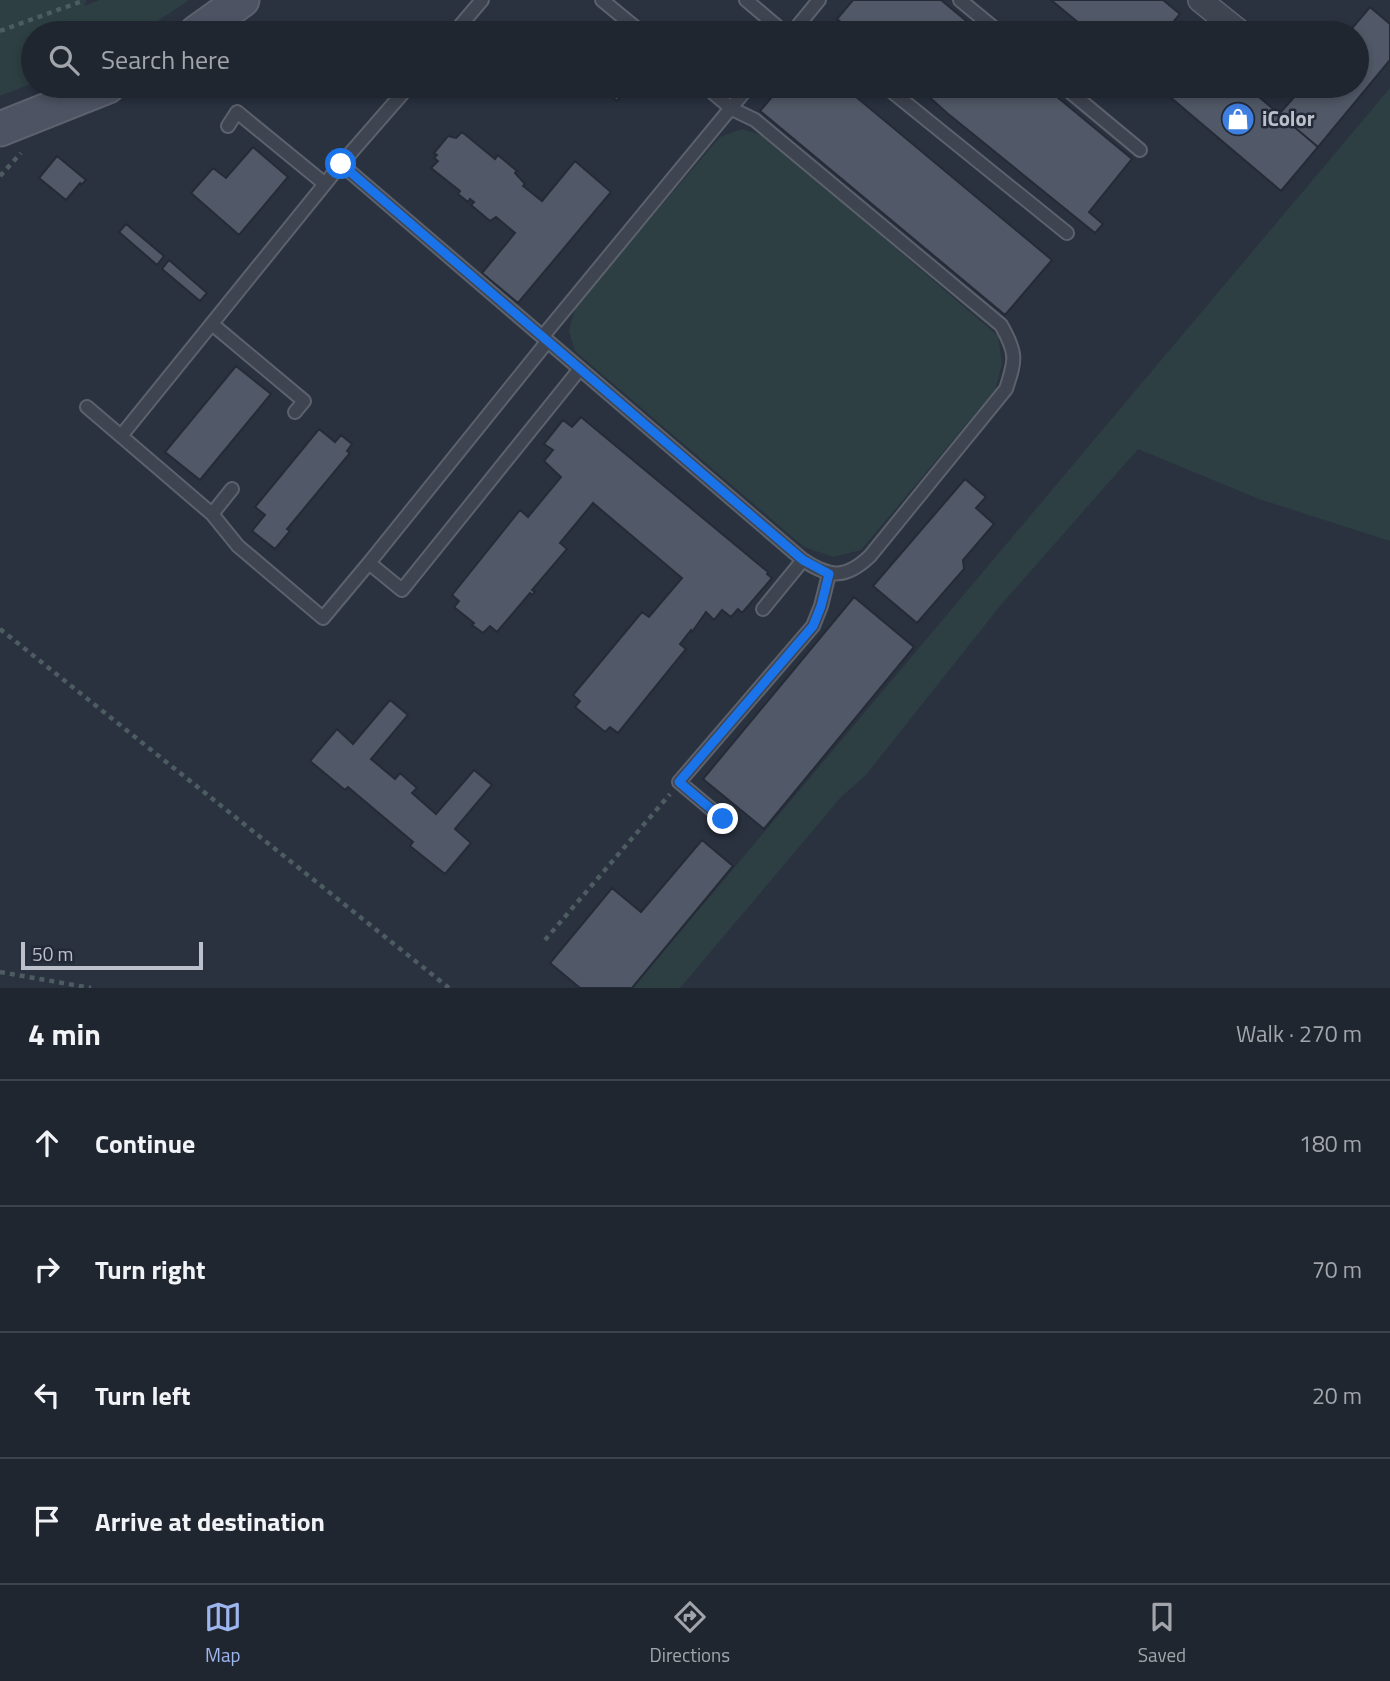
<!DOCTYPE html>
<html lang="en">
<head>
<meta charset="utf-8">
<style>
	:root { --surface:#202630; --page:#2d323c; --text:#f1f3f6; --muted:#a2a5ab; --line:#3d434c; --accent:#9db6ed }
	body { margin:0; font-family:"Titillium Web",sans-serif; background:var(--page); color:var(--text) }
	.scale { position:absolute; left:21px; bottom:18px; width:182px; box-sizing:border-box; padding-left:7px; border:4px solid #bbc0ca; border-top:0; font-size:19px; line-height:24px; white-space:nowrap; color:#bbc0ca; -webkit-text-stroke:5px #232936; paint-order:stroke }
	.stop { position:absolute; width:21px; height:21px; margin:-16px; border:5px solid #1a73e8; border-radius:50%; background:#fff }
	.stop.end { background:#1a73e8; border-color:#fff; box-shadow:0 2px 7px #0008 }
	.list { margin:0; padding:0; list-style:none }
	h2 { display:flex; justify-content:space-between; align-items:center; height:91px; margin:0; padding:0 28px; font-size:30px }
	h2 small { font-size:23px; font-weight:400; color:var(--muted) }
	.list li { display:grid; grid-template-columns:46px 1fr auto; gap:21px; align-items:center; box-sizing:border-box; height:126px; padding:0 28px; border-top:2px solid var(--line) }
	.list b { display:block; font-size:26px; white-space:nowrap }
	.list em { font-size:23px; font-style:normal; color:var(--muted) }
	.icon { flex:none; width:38px; height:38px; fill:none; stroke:currentColor; stroke-width:2; stroke-linecap:round; stroke-linejoin:round }
	.map { position:relative; flex:none; width:1390px; height:988px; overflow:hidden }
	.search { position:absolute; background:var(--surface); box-shadow:0 4px 10px #0003; left:21px; right:21px; top:21px; height:77px; display:flex; align-items:center; gap:18px; box-sizing:border-box; padding:0 24px; border-radius:38px; color:var(--muted); font-size:26px }
	.sheet { height:595px; background:var(--surface) }
	nav { display:flex; justify-content:space-around; align-items:center; box-sizing:border-box; height:98px; border-top:2px solid var(--line); background:var(--surface); font-size:19px; color:var(--muted) }
	nav a { display:grid; justify-items:center; gap:4px }
	nav .on { color:var(--accent) }
	.map>svg:first-child { display:block }
</style>
</head>
<body>
<div class="map">
<svg width="1390" height="988" viewBox="0 0 1390 988">
	<rect width="100%" height="100%" fill="#2a3240"/>
	<path fill="#2d3f42" d="M0,0H84L85,6L99,0H189L140,33H33V83L0,96Z
		M1390,88V541L1259,499L1138,449L1000,606L865,776L842,796L680,988H633Z
		M742,129L766,137L998,336L1002,364L995,390L861,550L833,557L804,547L575,351L569,331L576,305L720,137Z"/>
	<path fill="#515968" stroke="#252b37" stroke-width="2" d="M853,0H941L981,33H854L837,19Z
		M1051,0H1163L1180,14L1164,33H1091Z
		M1370,7L1390,24V60L1318,147L1279,114L1304,86H1357V33H1348Z
		M582,22L595,33H568L571,30L574,32Z
		M599,86H630L617,101Z
		M781,86H843L1052,260L1005,315L760,111Z
		M917,86H1044L1132,159L1089,212L1103,224L1095,233L947,113Z
		M1167,86H1246L1318,147L1281,191L1163,91Z
		M462,132L495,159L498,155L517,171L515,173L525,184L523,186L542,201L575,161L611,192L518,303L482,273L515,233L496,217L490,221L471,205L474,202L470,199L468,202L458,194L460,191L431,168L438,161L434,158L437,155L434,153L448,136L456,138Z
		M253,147L288,177L239,235L191,193L213,168L226,178Z
		M57,156L86,180L81,185L80,183L66,200L39,178Z
		M126,224L164,256L157,265L119,232Z
		M169,260L207,293L200,301L162,269Z
		M236,366L271,394L200,480L165,452Z
		M581,417L768,572L767,574L772,578L742,613L738,609L731,617L722,610L714,620L706,612L692,632L691,630L680,644L686,649L618,733L610,727L605,732L575,707L580,701L573,695L642,612L649,617L682,578L593,503L560,543L567,549L532,590L535,592L532,595L530,593L497,632L490,626L483,633L472,625L474,623L454,607L459,601L452,595L520,510L528,517L561,477L544,461L553,450L544,444L563,420L572,427Z
		M319,429L335,442L341,435L352,444L347,451L350,453L287,529L290,531L275,549L252,531L265,515L255,507Z
		M965,479L986,497L976,508L994,524L963,560L964,569L917,623L873,586Z
		M854,597L914,647L764,829L703,779Z
		M390,700L408,715L371,759L395,779L400,773L417,788L412,793L436,814L474,770L492,785L455,829L471,843L445,874L410,846L413,842L348,787L345,790L310,761L337,729L353,744Z
		M702,840L733,866L632,988H580L550,963L612,888L641,912Z"/>
	<g fill="none" stroke-linecap="round" stroke-linejoin="round">
		<defs>
			<path id="lane" d="M602,0L642,33
				M746,0L785,33
				M960,0L1000,33
				M454,33L482,0
				M792,33L819,0
				M885,86L1067,233
				M1063,86L1140,150
				M228,126L237,112L325,184
				M341,164L803,560C830,578 846,579 870,556L1006,389C1016,359 1017,353 1001,325L755,120L732,109L705,86
				M212,324L304,401L295,412
				M543,336L749,86
				M87,407L121,436L341,164L409,86
				M121,436L212,514
				M232,489L212,514L238,546L323,618L369,563L402,590L579,370
				M369,563L547,342
				M763,609L803,560
				M723,819L679,782L813,626L821,606L829,574"/>
			<path id="street" d="M1200,0L1241,33"/>
			<path id="secondary" d="M196,33L242,0
				M0,129L108,86"/>
		</defs>
		<use href="#lane" stroke="#5c626d" stroke-width="16"/>
		<use href="#street" stroke="#5c626d" stroke-width="26"/>
		<use href="#secondary" stroke="#5c626d" stroke-width="37"/>
		<path stroke="#4c5c60" stroke-width="4.5" stroke-dasharray="5 5" stroke-linecap="butt" d="M0,31L85,0
			M0,176L21,153
			M0,629L449,988
			M545,940L670,794
			M0,972L91,988"/>
		<use href="#lane" stroke="#3e4450" stroke-width="12"/>
		<use href="#street" stroke="#3e4450" stroke-width="23"/>
		<use href="#secondary" stroke="#4d5363" stroke-width="33"/>
	</g>
	<g fill="none" stroke-linecap="round" stroke-linejoin="round">
		<path stroke="#1a73e8" stroke-width="9" d="M341,164L803,560L829,574L821,606L813,626L679,782L723,819"/>
	</g>
	<defs>
		<symbol id="shop-disc" viewBox="-11 -11 22 22"><circle r="9.5" fill="#3f7fe0" stroke="#232936"/><path d="M-5-2.5h2.3a2.7 3.5 0 0 1 5.4 0H5L5.5 6h-11ZM-1.5-2.5h3a1.5 2.3 0 0 0-3 0Z" fill="#fff"/></symbol>
	</defs>
	<g fill-rule="evenodd">
		<use href="#shop-disc" x="1219" y="100" width="38" height="38"/>
	</g>
	<g text-anchor="middle" stroke-width="5" stroke-linejoin="round" paint-order="stroke">
		<g font-size="21" font-weight="bold" fill="#bbc0ca" stroke="#232936" text-anchor="start">
			<text x="1262" y="126">iColor</text>
		</g>
	</g>
</svg>
<div class="scale">50 m</div>
<div class="stop" style="left:341px;top:164px"></div>
<div class="stop end" style="left:723px;top:819px"></div>
<div class="search"><svg class="icon" aria-label="search" viewBox="0 0 24 24"><circle cx="10" cy="10" r="6"/><path d="M15 15l6 6"/></svg>Search here</div>
</div>
<section class="sheet">
<h2>4 min<small>Walk · 270 m</small></h2>
<ul class="list">
<li><svg class="icon" aria-label="ahead" viewBox="0 0 24 24"><path d="M12 20V5M6 11l6-6 6 6"/></svg><div><b>Continue</b></div><em>180 m</em></li>
<li><svg class="icon" aria-label="right" viewBox="0 0 24 24"><path d="M7 20v-9h11M14 6l5 5-5 5"/></svg><div><b>Turn right</b></div><em>70 m</em></li>
<li><svg class="icon" aria-label="left" viewBox="0 0 24 24"><path d="M17 20v-9H6M10 6l-5 5 5 5"/></svg><div><b>Turn left</b></div><em>20 m</em></li>
<li><svg class="icon" aria-label="arrive" viewBox="0 0 24 24"><path d="M6 21V4h12l-3 4 3 4H6"/></svg><div><b>Arrive at destination</b></div></li>
</ul>
</section>
<nav>
<a class="on"><svg class="icon" aria-label="map" viewBox="0 0 24 24"><path d="M3 6l6-2 6 2 6-2v14l-6 2-6-2-6 2zM9 4v14M15 6v14"/></svg>Map</a>
<a><svg class="icon" aria-label="directions" viewBox="0 0 24 24"><path d="M12 3l9 9-9 9-9-9zM9 14v-3h6M13 9l2 2-2 2"/></svg>Directions</a>
<a><svg class="icon" aria-label="saved" viewBox="0 0 24 24"><path d="M7 4h10v16l-5-4-5 4z"/></svg>Saved</a>
</nav>
</body>
</html>
